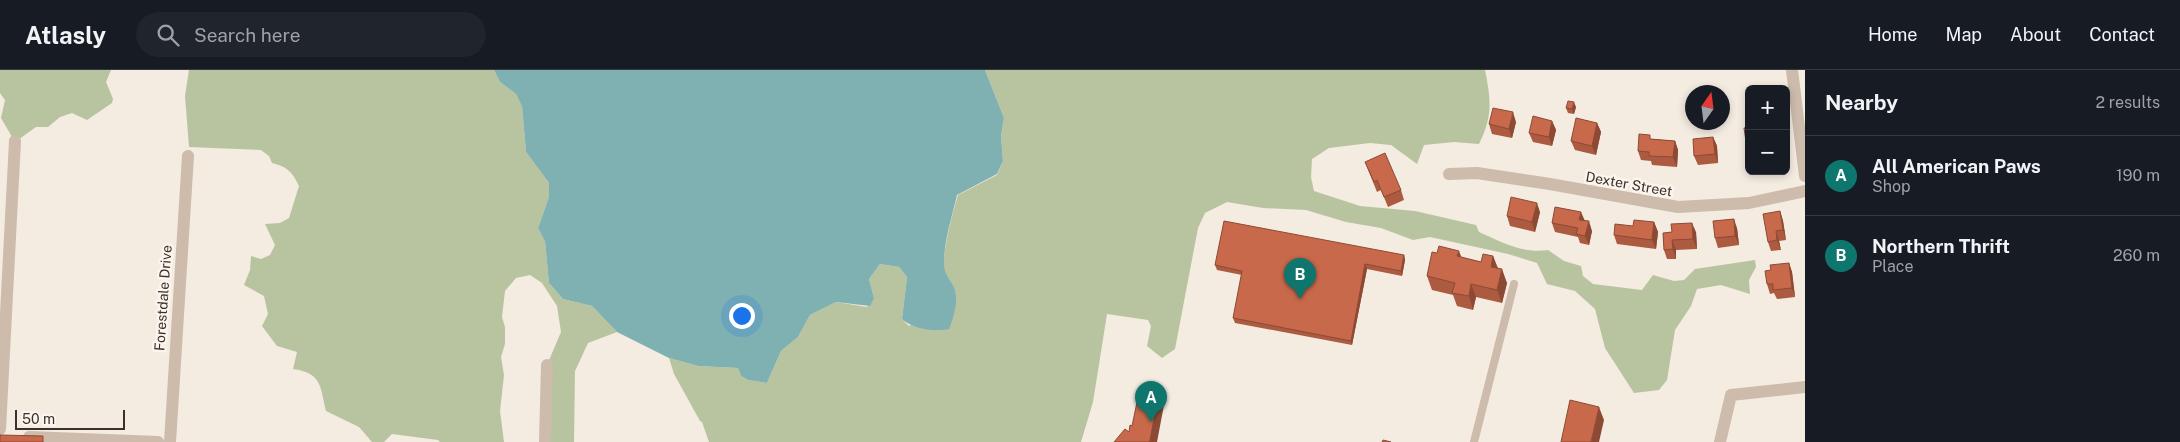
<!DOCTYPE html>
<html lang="en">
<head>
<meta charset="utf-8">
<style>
	:root { --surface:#171b24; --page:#20242c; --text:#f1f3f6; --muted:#9ea1a6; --line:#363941; --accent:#0f766e }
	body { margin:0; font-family:"Public Sans",sans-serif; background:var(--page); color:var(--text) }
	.controls { position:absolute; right:15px; top:15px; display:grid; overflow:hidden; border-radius:8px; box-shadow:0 2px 8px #0003 }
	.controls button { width:45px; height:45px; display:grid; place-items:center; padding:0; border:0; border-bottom:1px solid var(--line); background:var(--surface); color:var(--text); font:25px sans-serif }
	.compass { position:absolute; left:1685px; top:15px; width:45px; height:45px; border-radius:50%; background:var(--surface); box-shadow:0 2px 8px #0003; rotate:14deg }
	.scale { position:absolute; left:15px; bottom:12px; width:110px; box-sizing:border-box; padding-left:5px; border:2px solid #3b302b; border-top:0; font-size:14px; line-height:18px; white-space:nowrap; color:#3b302b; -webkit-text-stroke:4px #fbf5ee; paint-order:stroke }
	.you { position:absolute; left:741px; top:245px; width:18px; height:18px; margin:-12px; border:4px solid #fff; border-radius:50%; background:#1a73e8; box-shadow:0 0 0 8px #1a73e833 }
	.badge { display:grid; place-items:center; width:32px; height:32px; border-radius:50%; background:var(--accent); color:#fff; font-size:16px; font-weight:700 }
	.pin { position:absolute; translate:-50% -41px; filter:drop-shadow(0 1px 2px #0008) }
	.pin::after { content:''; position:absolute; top:26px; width:18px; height:15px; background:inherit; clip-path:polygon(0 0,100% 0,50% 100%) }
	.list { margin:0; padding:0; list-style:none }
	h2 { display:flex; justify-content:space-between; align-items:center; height:65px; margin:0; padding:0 20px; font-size:21px }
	h2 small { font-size:16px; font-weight:400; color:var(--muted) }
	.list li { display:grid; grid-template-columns:32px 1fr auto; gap:15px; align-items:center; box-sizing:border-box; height:80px; padding:0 20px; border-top:1px solid var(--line) }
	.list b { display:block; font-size:19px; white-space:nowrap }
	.list p { margin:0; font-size:16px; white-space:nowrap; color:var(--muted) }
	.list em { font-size:16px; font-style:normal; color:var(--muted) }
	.icon { flex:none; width:28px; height:28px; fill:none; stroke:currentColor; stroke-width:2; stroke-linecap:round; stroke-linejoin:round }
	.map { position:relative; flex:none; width:1805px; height:372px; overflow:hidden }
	header { display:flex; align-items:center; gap:30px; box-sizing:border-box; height:70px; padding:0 25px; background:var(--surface); border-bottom:1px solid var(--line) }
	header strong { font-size:24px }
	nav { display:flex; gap:28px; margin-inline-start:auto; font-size:18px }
	.search { width:350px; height:45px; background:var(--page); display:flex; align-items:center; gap:12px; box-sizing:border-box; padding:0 18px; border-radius:28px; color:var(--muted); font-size:19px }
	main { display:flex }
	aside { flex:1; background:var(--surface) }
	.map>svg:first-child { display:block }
</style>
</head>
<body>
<header>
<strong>Atlasly</strong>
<div class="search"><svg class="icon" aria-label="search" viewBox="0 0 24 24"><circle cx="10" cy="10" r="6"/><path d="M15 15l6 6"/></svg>Search here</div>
<nav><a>Home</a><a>Map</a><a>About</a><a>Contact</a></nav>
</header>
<main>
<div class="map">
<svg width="1805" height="372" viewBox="0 0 1805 372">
	<rect width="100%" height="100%" fill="#f4ebe1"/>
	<path fill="#b8c4a0" d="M0,0H111L106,12L113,29L112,33L87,50L72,43L60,47L48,57H36L15,72L1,48L5,30L0,23Z
		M189,0H494L500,12L516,24L522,35L526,82L549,113V127L538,158L545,170L549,213L563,229L592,236L617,262L588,273L575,301L574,372H544L547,295L561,262L557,236L542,213L530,205L516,208L505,221L502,247L505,257V274L501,287L504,305L500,341L504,372H440L438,370L392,364L384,372H372L359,357L326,341C320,316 322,303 293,299L297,282L277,276L262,256L268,244L264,226L244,215L250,200L251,186L261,189L270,185L275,175L265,154L280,153L289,148L299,116C292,101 287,97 272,93L269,86L261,80L189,77L185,26Z
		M985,0H1485C1491,30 1493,46 1479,74L1454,72L1424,75L1417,94L1391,75L1370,73L1329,78L1312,89L1311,107L1314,121L1360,136L1415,141L1476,155L1479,162C1502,172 1523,184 1548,180L1564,191L1581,196L1583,206L1593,214L1642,220L1653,205L1674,211L1684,210L1695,199L1755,190L1756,197L1749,210L1750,224L1721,215L1697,219L1691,236L1675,260L1667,310L1659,320L1634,323L1605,278L1595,239L1575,221L1547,214L1537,193L1508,184L1430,167L1413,170L1381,158L1346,152L1306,140L1263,138L1227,132L1205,143L1198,158L1175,279L1162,288L1147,276L1151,256L1148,250L1107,244L1093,332L1081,372H709L702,352L700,351L674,304L669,288L698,296L738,298L741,306L748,310L767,313L781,281L798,267L810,245L836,232L867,237L874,228L869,209L880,194L899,197L907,207L902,249L909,256L956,224C953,217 948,210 945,203C940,189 953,141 958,125L997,105L1003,91L1001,66L1004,48Z"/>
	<path fill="#7fb0b2" d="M494,0H985L1004,48L1001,66L1003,91L997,104L957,125C952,147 944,171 944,193C943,206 955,213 956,225C957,235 953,250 949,259C934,262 913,259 902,249L907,207L899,197L880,194L869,209L874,228L870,236L836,232L810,245L798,267L781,281L767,313L748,310L741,306L738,298L698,296L669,288L617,262L592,236L563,229L549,213L545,171L538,158L549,127V113L526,82L522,36L516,24L500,12Z"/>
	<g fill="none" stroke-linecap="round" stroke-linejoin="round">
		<path stroke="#cdbbac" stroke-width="8" d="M1474,372L1514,214"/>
		<path stroke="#cdbbac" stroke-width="12" d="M1792,0L1805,106
			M1449,104L1477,103L1550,114L1678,137L1749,133L1805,121
			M0,359L15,71
			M29,367L158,372
			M170,372L188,86
			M545,372L547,295
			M1720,372L1731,325L1805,317"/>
	</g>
	<path fill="#ac5a40" d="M1576,37L1574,44L1568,43L1566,38Z
		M1552,51L1556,60L1552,76L1533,72L1529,63Z
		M1516,52L1512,68L1492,64L1489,54Z
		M1597,53L1601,62L1596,85L1575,80L1571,71Z
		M1713,67L1717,76L1718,93L1698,95L1694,86Z
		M1652,69L1675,71L1678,80L1677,97L1652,95L1651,91L1641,90L1638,81Z
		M1365,92L1401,120L1404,130L1388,137L1381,120L1377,122Z
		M1780,141L1783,151L1786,170L1779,171L1781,180L1771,181L1768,172Z
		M1540,142L1535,162L1510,156L1507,146Z
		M1584,150L1592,161L1589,175L1580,173L1578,167L1555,162L1552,153Z
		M1654,152L1658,162L1656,179L1617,174L1614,165Z
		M1737,158L1739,175L1718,178L1715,168Z
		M1696,162L1697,179L1676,180V189H1667L1664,180L1663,163Z
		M1404,185L1405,190L1402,206L1367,199L1352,275L1235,253L1233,248L1242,205L1217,200L1215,195Z
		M1493,186L1498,198L1507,213L1502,233L1476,227L1473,240L1457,236L1453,225L1432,220L1427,206L1461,187L1481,192Z
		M1789,193L1792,202L1795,227L1777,229L1774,223L1770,224L1767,214L1771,200Z"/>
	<path fill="#8c4a34" d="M1574,32L1576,37L1574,44L1572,39Z
		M1513,42L1516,52L1512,68L1509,59Z
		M1552,51L1556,60L1552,76L1549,67Z
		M1597,53L1601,62L1596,85L1592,76Z
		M1713,67L1717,76L1718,93L1715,84Z
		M1675,71L1678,80L1677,97L1673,87Z
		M1537,133L1540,142L1535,162L1532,152Z
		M1780,141L1783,151L1786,170L1783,160Z
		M1581,142L1585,151L1579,150Z
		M1734,149L1737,158L1739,175L1735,166Z
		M1589,151L1592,161L1589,175L1585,166Z
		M1654,152L1658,162L1656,179L1652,170Z
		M1692,153L1696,162L1697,179L1693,169Z
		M1776,161L1779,171L1781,180L1777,170Z
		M1672,170L1676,180V189L1673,179Z
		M1459,181L1464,194L1457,186Z
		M1404,185L1405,190L1402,206L1401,201Z
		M1493,186L1498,200L1491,197Z
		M1789,193L1792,202L1795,227L1792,218Z
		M1365,194L1367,199L1352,275L1351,271Z
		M1502,199L1507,213L1502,233L1497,220Z
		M1471,214L1476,227L1473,240L1469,226Z
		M1159,322L1164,335L1157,372H1149Z
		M1599,337L1604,350L1599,372H1591Z"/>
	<path fill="#c8694b" stroke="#8c4a34" d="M1568,31L1574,32L1572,39L1566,38Z
		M1493,38L1513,42L1509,59L1489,54Z
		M1533,46L1552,51L1549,67L1529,63Z
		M1576,48L1597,53L1592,76L1571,71Z
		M1749,57V77L1747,78L1744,58Z
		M1639,64L1650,65V69L1675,71L1673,87L1649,86V82L1638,81Z
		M1713,67L1715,84L1694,86L1693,69Z
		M1385,83L1401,120L1384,127L1377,110L1374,112L1365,92Z
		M1511,127L1537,133L1532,152L1507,146Z
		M1555,137L1581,142L1579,150L1589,151L1585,166L1576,164L1578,158L1552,153Z
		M1780,141L1783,160L1776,161L1777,170L1768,172L1763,144Z
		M1734,149L1735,166L1715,168L1713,151Z
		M1634,150L1654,152L1652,170L1614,165L1615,154L1633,156Z
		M1224,151L1404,185L1401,201L1365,194L1351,271L1233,248L1242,201L1215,195Z
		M1692,153L1693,169L1672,170L1673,179L1664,180L1663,163L1672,162L1671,154Z
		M1439,176L1459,181L1457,186L1481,192L1483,184L1493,186L1491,197L1502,199L1497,220L1471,214L1469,226L1452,223L1455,213L1427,206L1432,182L1437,183Z
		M1789,193L1792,218L1773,220V214H1767L1765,201L1771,200L1770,195Z
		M1140,318L1159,322L1150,370L1149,372H1114L1125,359L1129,362L1130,355L1132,356Z
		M1570,330L1599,337L1591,372H1561Z
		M0,365L43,366V372H0Z
		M1383,370L1391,372H1382Z"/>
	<g text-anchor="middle" stroke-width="5" stroke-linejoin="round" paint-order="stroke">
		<g font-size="14" fill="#3b302b" stroke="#fbf5ee">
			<text transform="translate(1629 114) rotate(10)" y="5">Dexter Street</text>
			<text transform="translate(163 228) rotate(-86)" y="5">Forestdale Drive</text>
		</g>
	</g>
</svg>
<div class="controls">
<button>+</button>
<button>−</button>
</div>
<svg class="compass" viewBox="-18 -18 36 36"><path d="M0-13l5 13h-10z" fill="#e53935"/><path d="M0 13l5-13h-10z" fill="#9ea1a6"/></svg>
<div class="scale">50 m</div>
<div class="you"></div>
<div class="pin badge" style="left:1151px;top:352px">A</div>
<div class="pin badge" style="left:1300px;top:229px">B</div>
</div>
<aside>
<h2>Nearby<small>2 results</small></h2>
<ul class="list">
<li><span class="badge">A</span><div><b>All American Paws</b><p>Shop</p></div><em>190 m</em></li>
<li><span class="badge">B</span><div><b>Northern Thrift</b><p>Place</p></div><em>260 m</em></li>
</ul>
</aside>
</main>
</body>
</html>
